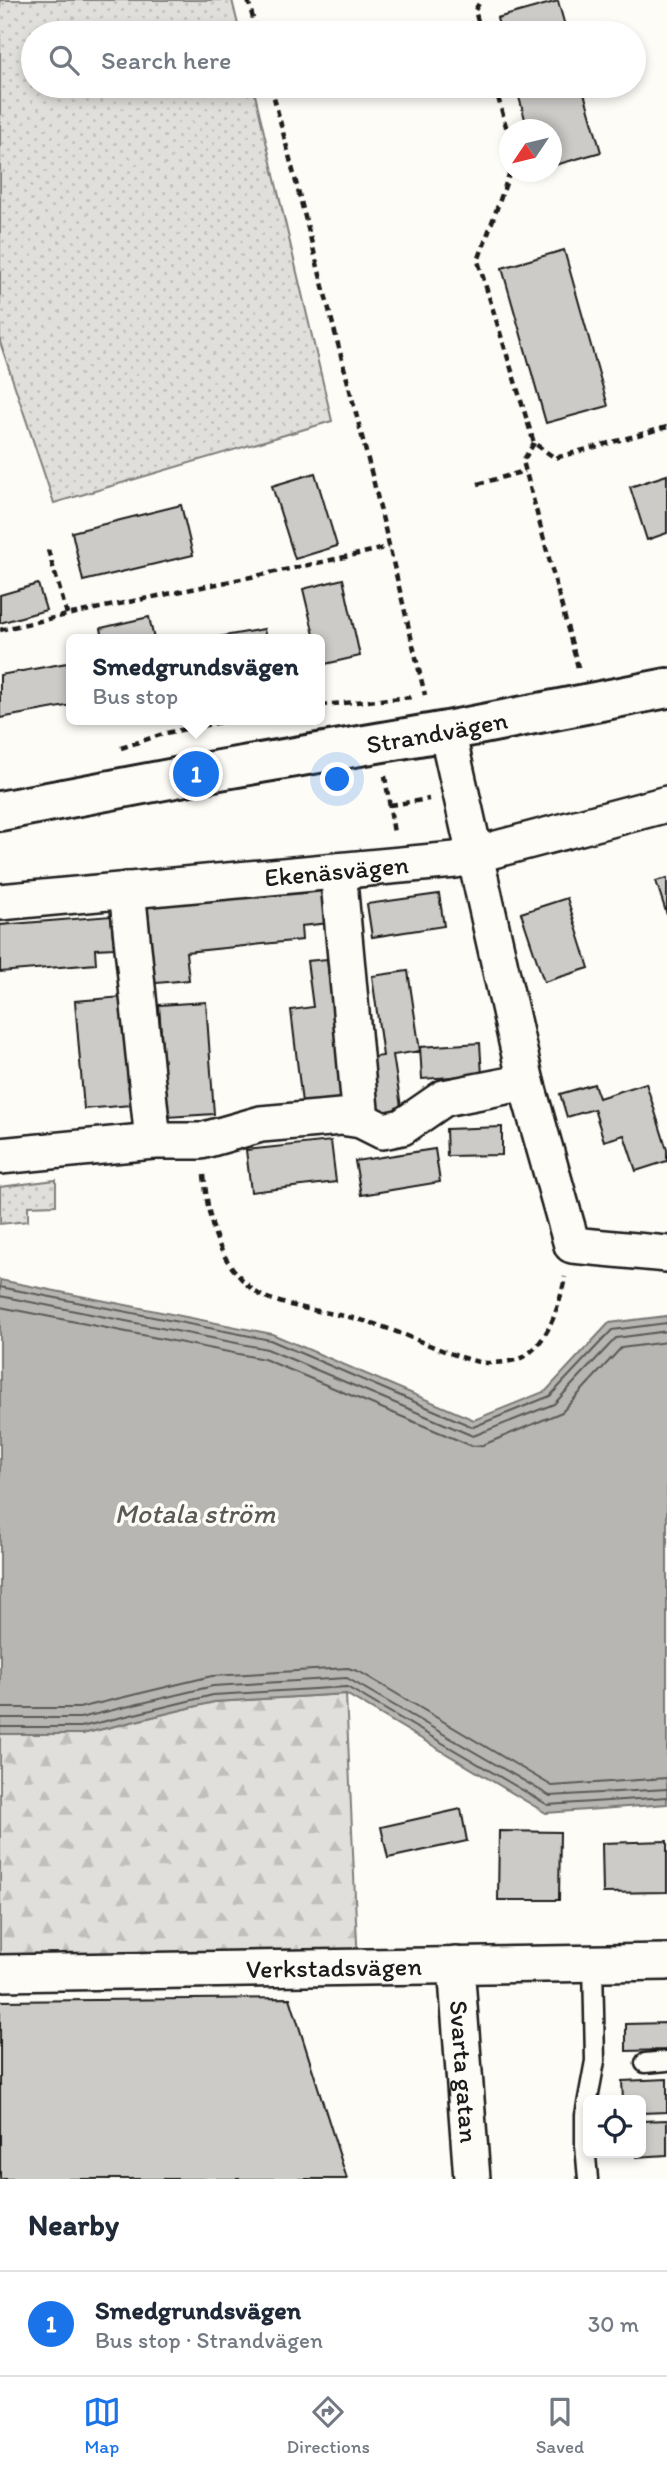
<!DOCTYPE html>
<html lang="en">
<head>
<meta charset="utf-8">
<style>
	:root { --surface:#fff; --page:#f6f6f7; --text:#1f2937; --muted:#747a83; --line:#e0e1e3; --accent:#1a73e8 }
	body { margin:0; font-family:Itim,sans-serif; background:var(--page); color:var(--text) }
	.controls { position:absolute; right:21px; bottom:21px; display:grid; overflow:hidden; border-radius:10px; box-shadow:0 4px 10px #0003 }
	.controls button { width:63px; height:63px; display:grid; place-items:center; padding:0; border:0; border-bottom:2px solid var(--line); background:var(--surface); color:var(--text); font:35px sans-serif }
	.compass { position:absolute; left:499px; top:119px; width:63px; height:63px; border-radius:50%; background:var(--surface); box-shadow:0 4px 10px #0003; rotate:235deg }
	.you { position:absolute; left:338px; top:780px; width:24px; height:24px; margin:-18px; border:5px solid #fff; border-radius:50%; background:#1a73e8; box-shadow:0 0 0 10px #1a73e833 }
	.badge { display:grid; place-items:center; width:46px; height:46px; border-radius:50%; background:var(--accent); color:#fff; font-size:23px; font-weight:700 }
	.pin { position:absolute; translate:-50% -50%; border:4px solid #fff; box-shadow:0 2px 7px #0006 }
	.popup { position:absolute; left:66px; top:634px; width:259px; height:91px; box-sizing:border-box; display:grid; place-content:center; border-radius:10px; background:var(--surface); filter:drop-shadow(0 2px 5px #0005); font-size:23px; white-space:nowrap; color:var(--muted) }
	.popup b { font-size:26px; color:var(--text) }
	.popup::after { content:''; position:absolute; left:50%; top:100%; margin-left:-14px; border:14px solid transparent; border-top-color:var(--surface) }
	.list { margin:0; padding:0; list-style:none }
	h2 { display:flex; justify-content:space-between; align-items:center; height:91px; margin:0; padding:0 28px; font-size:30px }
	h2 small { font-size:23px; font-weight:400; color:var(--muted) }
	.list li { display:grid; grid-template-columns:46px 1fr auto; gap:21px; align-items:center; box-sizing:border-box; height:105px; padding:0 28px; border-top:2px solid var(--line) }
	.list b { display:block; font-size:26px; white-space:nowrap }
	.list p { margin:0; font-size:23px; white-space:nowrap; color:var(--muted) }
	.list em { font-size:23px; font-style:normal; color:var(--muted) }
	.icon { flex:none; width:38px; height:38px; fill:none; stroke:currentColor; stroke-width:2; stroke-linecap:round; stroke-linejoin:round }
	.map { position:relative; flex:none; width:667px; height:2179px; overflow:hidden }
	.search { position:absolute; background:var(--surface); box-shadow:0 4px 10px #0003; left:21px; right:21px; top:21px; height:77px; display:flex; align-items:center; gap:18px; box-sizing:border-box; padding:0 24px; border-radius:38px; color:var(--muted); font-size:26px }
	.sheet { height:196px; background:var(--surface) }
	nav { display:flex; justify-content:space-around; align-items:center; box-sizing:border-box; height:98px; border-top:2px solid var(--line); background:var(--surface); font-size:19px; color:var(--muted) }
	nav a { display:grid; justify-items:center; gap:4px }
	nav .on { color:var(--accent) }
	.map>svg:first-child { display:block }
</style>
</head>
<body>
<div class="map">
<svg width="667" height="2179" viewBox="0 0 667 2179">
	<defs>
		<pattern id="forest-firs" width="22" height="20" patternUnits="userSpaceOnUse" patternTransform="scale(1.75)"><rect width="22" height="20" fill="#e0dfdb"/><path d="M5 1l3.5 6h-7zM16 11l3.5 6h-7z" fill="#c0bfbb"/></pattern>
		<pattern id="park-dots" width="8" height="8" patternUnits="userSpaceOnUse" patternTransform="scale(1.75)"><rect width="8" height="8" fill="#e0dfdb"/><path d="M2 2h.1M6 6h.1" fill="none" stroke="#c0bfbb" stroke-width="1.8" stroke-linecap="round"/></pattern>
	</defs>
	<rect width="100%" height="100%" fill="#fdfcf7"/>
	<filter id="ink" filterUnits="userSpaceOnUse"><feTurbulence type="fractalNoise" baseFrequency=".0143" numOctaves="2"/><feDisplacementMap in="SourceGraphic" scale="14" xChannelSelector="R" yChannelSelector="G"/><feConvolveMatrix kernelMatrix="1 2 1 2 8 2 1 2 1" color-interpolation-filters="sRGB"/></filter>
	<g filter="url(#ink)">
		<path fill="url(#forest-firs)" stroke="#7e7e7c" stroke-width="2" d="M346,1694L358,1965L0,1970V1734H82L214,1702Z"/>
		<path fill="url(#park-dots)" stroke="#7e7e7c" stroke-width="2" d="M0,0H232L240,33H33V86H253L332,421L54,503L0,342Z
			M56,1180V1205L28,1206V1221L0,1224V1187Z"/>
		<path fill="#b7b6b2" stroke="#797876" stroke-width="2" d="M0,1280L272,1334L474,1420L546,1391L609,1323L667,1316V1804L546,1813L346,1694L214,1702L82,1734H0Z"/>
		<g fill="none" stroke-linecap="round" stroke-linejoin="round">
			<path stroke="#5a5a58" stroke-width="2" d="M0,1287L270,1340L473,1427L550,1396L612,1330L667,1323
				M0,1296L267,1349L473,1436L554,1404L616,1338L667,1331
				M0,1307L264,1359L472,1446L483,1445L562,1412L621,1348L667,1342
				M0,1708H79L212,1676L348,1668L360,1672L552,1786L667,1778
				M0,1718H80L213,1686L347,1678L550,1796L667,1789
				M0,1727H81L213,1695L347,1687L548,1805L667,1797"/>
		</g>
		<path fill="#cccbc8" stroke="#1c1c1c" stroke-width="2" d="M558,1L567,33H501L497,18Z
			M516,86H582L601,152L552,166V130H528Z
			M564,250L608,406L546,423L502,268Z
			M315,473L337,546L295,559L272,486Z
			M667,475V533L647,540L630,487Z
			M181,505L193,555L83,581L72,532Z
			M343,579L360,656L321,665L320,639H315L303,589Z
			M38,584L46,610L0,623V595Z
			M149,617L154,639H103L101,628Z
			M264,629L266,639H207Z
			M67,663L72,687V705L0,718V675Z
			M667,878V915L656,881Z
			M336,887L339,922L301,926L302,940L186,952L189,980L146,984L138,908Z
			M439,894L444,926L372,937L367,904Z
			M567,898L589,968L544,982L521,913Z
			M111,916L114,948L95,949L96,964L0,972V925Z
			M327,959L343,1098L302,1103L291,1010L313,1007L307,961Z
			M408,971L420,1051L393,1055L402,1113L376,1116L368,1058L383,1056L372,976Z
			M123,997L131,1105L84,1109L75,1001Z
			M206,1002L214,1114L167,1117L159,1005Z
			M480,1043L482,1075L422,1079L420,1047Z
			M646,1083L667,1150V1161L636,1171L624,1135L604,1141L594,1109L567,1117L560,1094L594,1084L599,1098Z
			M502,1127V1155L447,1156L446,1129Z
			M331,1141L336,1182L251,1192L246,1150Z
			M435,1149L440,1182L361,1195L355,1161Z
			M461,1809L467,1841L388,1858L381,1827Z
			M499,1831L560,1832L559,1900H498Z
			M667,1841V1892L603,1893L602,1843Z
			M290,1998L347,2179H0V2001Z
			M667,2023V2050L626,2051V2024Z
			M667,2079V2112L641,2113V2100H623L622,2081Z
			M667,2120V2155L636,2157L635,2153H641V2121Z"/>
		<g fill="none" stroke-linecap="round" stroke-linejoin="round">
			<defs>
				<path id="lane" d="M645,2063L667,2061
					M588,2179L585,2145V2115L595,2061L593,1963"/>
				<g id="street">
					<path d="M447,731L526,1082L572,1245L667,1254"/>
					<path d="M338,871L361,1120"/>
					<path d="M127,890L153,1141"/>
					<path id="s1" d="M0,902L455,860L667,804"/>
					<path d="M0,1156L153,1141H201L261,1124L341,1117L361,1120L383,1131L402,1127L444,1098L526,1082"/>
					<path id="s2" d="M456,1965L472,2179"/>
					<path id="s3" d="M0,1973L667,1962"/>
				</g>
				<g id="secondary">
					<path id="s4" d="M0,811L196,774L447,731L667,688"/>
				</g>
			</defs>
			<use href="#lane" stroke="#1c1c1c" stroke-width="23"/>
			<use href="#street" stroke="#1c1c1c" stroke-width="40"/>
			<use href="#secondary" stroke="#1c1c1c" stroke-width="44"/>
			<path stroke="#1c1c1c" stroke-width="4.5" stroke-dasharray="7 5" stroke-linecap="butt" d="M248,0L257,33
				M481,33L475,10L481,0
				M271,86L373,479L425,695
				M495,86L510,141
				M510,172L478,261L534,443L555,458L667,427
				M534,443L523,461L579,671
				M478,484L525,471
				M48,550L67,614
				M0,630C129,600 260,577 389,547
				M320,705L414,697
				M121,748L166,733L231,720
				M385,776L394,833
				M390,805L429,799
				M204,1175C208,1213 213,1248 240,1277C246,1284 256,1294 265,1297C297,1310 335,1312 368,1322C406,1333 441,1353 479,1362C490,1364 509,1363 521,1358C548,1345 560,1304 565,1277"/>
			<use href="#lane" stroke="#fdfcf7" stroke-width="18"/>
			<use href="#street" stroke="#fdfcf7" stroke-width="35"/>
			<use href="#secondary" stroke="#fdfcf7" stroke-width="38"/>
		</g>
	</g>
	<g text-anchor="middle" stroke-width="7" stroke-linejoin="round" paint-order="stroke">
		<g font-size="26" fill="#1c1c1c" stroke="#fdfcf7">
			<text dy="9" stroke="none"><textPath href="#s4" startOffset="444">Strandvägen</textPath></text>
			<text dy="9" stroke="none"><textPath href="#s1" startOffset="338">Ekenäsvägen</textPath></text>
			<text dy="9" stroke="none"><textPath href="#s3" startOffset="334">Verkstadsvägen</textPath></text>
			<text dy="9" stroke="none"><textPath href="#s2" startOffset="107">Svarta gatan</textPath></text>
		</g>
		<g font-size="28" font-style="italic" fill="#5a5a58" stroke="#fdfcf7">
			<text x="195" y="1523">Motala ström</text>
		</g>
	</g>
</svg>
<div class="controls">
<button><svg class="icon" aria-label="locate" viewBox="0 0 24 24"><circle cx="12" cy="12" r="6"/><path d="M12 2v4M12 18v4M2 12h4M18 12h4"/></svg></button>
</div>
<svg class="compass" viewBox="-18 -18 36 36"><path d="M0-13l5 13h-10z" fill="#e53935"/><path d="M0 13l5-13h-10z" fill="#747a83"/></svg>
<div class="you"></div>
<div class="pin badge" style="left:196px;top:774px">1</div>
<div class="popup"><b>Smedgrundsvägen</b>Bus stop</div>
<div class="search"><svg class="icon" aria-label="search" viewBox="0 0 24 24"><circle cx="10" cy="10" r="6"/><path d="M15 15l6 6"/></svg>Search here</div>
</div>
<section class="sheet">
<h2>Nearby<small></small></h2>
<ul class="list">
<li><span class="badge">1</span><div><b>Smedgrundsvägen</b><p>Bus stop · Strandvägen</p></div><em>30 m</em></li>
</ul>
</section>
<nav>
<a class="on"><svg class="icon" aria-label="map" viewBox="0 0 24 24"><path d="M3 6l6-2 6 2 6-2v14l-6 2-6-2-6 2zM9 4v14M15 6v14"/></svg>Map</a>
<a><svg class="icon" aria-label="directions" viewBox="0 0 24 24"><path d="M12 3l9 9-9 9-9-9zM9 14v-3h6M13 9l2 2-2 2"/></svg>Directions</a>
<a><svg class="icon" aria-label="saved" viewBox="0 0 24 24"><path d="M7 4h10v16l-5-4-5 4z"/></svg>Saved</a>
</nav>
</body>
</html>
